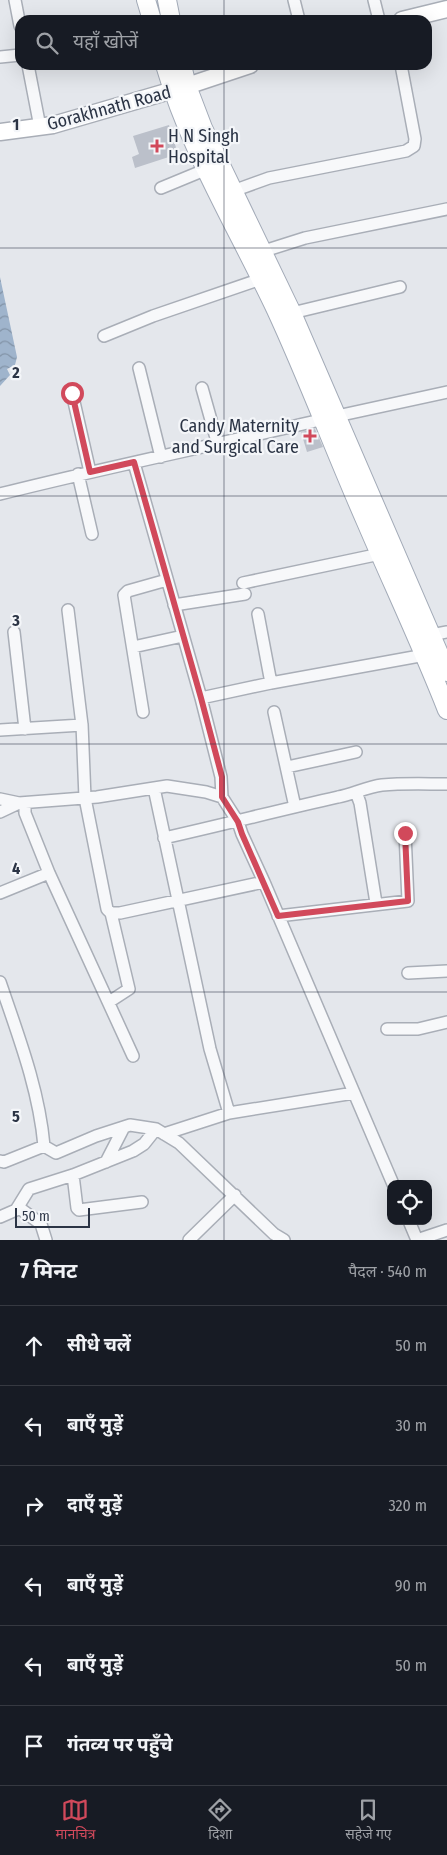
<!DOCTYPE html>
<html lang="hi">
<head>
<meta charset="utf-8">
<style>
	:root { --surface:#171b24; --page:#242831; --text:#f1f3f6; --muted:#9ea1a6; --line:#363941; --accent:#d1495b }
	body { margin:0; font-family:"Fira Sans Condensed","Noto Sans Devanagari",sans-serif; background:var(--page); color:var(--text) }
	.controls { position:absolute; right:15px; bottom:15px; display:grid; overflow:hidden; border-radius:10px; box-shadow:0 5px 20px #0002 }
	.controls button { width:45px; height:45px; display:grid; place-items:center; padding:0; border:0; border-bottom:1px solid var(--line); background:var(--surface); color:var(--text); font:25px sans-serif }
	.scale { position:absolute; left:15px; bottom:12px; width:75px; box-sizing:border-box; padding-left:5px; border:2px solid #2b3445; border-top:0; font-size:14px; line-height:18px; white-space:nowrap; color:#2b3445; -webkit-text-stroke:4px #f4f6f9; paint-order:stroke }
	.stop { position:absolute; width:15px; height:15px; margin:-11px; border:4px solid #d1495b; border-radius:50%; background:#fff }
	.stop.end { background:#d1495b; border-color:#fff; box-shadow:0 1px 5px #0008 }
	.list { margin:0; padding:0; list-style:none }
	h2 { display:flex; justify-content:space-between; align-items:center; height:65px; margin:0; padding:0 20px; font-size:21px }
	h2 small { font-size:16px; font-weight:400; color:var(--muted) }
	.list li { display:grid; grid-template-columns:32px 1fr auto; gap:15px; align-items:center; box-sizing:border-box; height:80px; padding:0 20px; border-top:1px solid var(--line) }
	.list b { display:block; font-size:19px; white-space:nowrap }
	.list em { font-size:16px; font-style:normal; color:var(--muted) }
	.icon { flex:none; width:28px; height:28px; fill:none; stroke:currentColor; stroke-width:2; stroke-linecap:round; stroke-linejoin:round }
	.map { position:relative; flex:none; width:447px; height:1240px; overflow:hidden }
	.search { position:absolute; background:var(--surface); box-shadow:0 5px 20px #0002; left:15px; right:15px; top:15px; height:55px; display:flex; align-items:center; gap:12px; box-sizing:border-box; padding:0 18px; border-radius:15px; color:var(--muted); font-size:19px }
	.sheet { height:545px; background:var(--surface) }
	nav { display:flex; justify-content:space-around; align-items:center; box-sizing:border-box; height:70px; border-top:1px solid var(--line); background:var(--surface); font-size:14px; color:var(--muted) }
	nav a { display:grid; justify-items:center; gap:2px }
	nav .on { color:var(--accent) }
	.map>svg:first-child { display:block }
</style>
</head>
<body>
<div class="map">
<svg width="447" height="1240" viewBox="0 0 447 1240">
	<defs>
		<pattern id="water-waves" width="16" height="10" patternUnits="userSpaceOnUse" patternTransform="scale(1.25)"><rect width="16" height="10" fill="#9fb4cc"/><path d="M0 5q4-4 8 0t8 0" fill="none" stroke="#8293a7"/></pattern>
	</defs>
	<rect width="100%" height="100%" fill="#e4e7ec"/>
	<path fill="url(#water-waves)" d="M0,277L17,357L15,365L7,369L10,375L0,386Z"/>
	<path fill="#bbc0ca" d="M169,125L178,154L135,168L132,157L139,154L133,136Z
		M315,429L323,447L307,452L301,432Z"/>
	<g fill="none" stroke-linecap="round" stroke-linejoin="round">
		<defs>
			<path id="street" d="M15,0L20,26
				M294,0L299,20
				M374,0L379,20
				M0,57L20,55
				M28,65L40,127
				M161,188L207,169
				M233,191L269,178L406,151L414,146L415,139L401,65
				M264,251L305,238L447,209
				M292,313L400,287
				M104,336L153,316L261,279
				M139,368L161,457
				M202,388L218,445
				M72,393L90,472
				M337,416L447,392
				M134,463L201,698L221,777L222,797
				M78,474L92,534
				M0,494C107,467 216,445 324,419
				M243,583L380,554
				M174,605L245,594
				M258,614L271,683
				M14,632L25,729
				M431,635L447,632
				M133,647L183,636
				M201,698L271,683L425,655
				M143,712L124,595L128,591L167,580
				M274,712L295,807
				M82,724L85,798L107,909L111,913H120L264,882
				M0,730L82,725L68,610
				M287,767L356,752
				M154,788L210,1049L229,1113
				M356,792L360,803L376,903
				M0,799L19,803L97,797L167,786L206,792L222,797L238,822L242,834L264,882L393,1184
				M25,803V813L49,873L133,1056
				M0,812L19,803
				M164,838C222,825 280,810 338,797C353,794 367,787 382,785C403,783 426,784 447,784
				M0,893L49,873
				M278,916L408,901L405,833
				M408,973L447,971
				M0,982C18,1035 39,1089 44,1146L56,1153L96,1136L130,1125L156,1129L179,1143L274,1234L284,1240
				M109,1002L129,989L111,913
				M387,1029H418L447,1022
				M164,1134L229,1113L354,1093
				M0,1161L4,1162L44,1146
				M106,1162L124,1127
				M73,1175L77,1208L79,1210L142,1202
				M18,1207L41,1224L46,1240
				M0,1217L16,1210L29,1189L73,1175L133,1151L144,1144L156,1129
				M409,1221L417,1240
				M189,1240L235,1195
				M417,1240L447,1230"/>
			<path id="secondary" d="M402,20L447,9
				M0,132L53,125L187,86L250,65"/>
			<path id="primary" d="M146,0L152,20
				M167,0L171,20
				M165,65C190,151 238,229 276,310C308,379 335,452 366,522C393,585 422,646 447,710
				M182,65L187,86L203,128L292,313L447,672"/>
		</defs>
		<use href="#street" stroke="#a9aeb7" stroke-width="14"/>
		<use href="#secondary" stroke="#a9aeb7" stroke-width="19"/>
		<use href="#primary" stroke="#a3abb8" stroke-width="20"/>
		<use href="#street" stroke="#f7f8fa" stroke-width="11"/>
		<use href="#secondary" stroke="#fff" stroke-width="16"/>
		<use href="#primary" stroke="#fff" stroke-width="18"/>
	</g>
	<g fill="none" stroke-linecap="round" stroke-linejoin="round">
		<path stroke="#d1495b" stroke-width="6" d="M72,393L90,472L134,462L201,698L222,777V797L238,822L242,834L278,916L408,901L405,833"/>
	</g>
	<path fill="none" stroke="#2b3445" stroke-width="1" stroke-opacity="0.55" d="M224,0V20M224,65V1240M0,248H447M0,496H447M0,744H447M0,992H447"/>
	<g fill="#d1495b" stroke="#f4f6f9" stroke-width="2">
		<path d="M154.5 138.5h5v5h5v5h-5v5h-5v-5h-5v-5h5z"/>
		<path d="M307.5 428.5h5v5h5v5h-5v5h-5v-5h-5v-5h5z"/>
	</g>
	<g text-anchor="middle" stroke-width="4.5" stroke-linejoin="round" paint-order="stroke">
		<g font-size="18" fill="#2b3445" stroke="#f4f6f9">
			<text transform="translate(109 108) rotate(-15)" y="6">Gorakhnath Road</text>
		</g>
		<g font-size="18" fill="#2b3445" stroke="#f4f6f9" text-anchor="start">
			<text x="168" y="142">H N Singh<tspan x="168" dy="21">Hospital</tspan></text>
			<text x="299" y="432" text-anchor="end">Candy Maternity<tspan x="299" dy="21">and Surgical Care</tspan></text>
		</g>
	</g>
	<g font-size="16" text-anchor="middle" font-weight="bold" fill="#2b3445" stroke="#f4f6f9" stroke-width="4.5" stroke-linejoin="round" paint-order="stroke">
		<text x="16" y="130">1</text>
		<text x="16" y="378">2</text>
		<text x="16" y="626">3</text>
		<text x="16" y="874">4</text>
		<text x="16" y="1122">5</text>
	</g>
</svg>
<div class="controls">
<button><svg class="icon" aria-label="locate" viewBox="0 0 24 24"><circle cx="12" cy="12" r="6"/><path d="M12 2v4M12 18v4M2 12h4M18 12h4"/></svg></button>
</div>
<div class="scale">50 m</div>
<div class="stop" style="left:72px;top:393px"></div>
<div class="stop end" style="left:405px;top:833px"></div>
<div class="search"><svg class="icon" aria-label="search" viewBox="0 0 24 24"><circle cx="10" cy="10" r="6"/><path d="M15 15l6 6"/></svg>यहाँ खोजें</div>
</div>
<section class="sheet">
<h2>7 मिनट<small>पैदल · 540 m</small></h2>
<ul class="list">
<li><svg class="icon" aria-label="ahead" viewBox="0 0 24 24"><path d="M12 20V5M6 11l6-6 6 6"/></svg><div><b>सीधे चलें</b></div><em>50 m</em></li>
<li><svg class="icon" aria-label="left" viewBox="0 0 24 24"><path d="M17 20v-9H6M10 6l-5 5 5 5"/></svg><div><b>बाएँ मुड़ें</b></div><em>30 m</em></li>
<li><svg class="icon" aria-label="right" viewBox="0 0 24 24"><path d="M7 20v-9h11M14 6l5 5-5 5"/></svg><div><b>दाएँ मुड़ें</b></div><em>320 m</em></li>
<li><svg class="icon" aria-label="left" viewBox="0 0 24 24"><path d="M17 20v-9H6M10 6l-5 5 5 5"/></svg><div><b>बाएँ मुड़ें</b></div><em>90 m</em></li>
<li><svg class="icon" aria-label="left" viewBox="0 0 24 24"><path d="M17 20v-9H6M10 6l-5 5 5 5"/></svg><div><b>बाएँ मुड़ें</b></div><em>50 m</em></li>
<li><svg class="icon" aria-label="arrive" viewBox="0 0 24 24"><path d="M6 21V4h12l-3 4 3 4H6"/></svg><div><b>गंतव्य पर पहुँचे</b></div></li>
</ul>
</section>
<nav>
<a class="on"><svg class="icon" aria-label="map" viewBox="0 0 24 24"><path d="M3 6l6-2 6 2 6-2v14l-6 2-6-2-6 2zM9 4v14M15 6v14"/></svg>मानचित्र</a>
<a><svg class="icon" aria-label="directions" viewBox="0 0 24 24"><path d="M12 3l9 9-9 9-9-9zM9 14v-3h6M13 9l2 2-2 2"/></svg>दिशा</a>
<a><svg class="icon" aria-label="saved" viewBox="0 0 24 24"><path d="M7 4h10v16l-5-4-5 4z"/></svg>सहेजे गए</a>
</nav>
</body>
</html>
